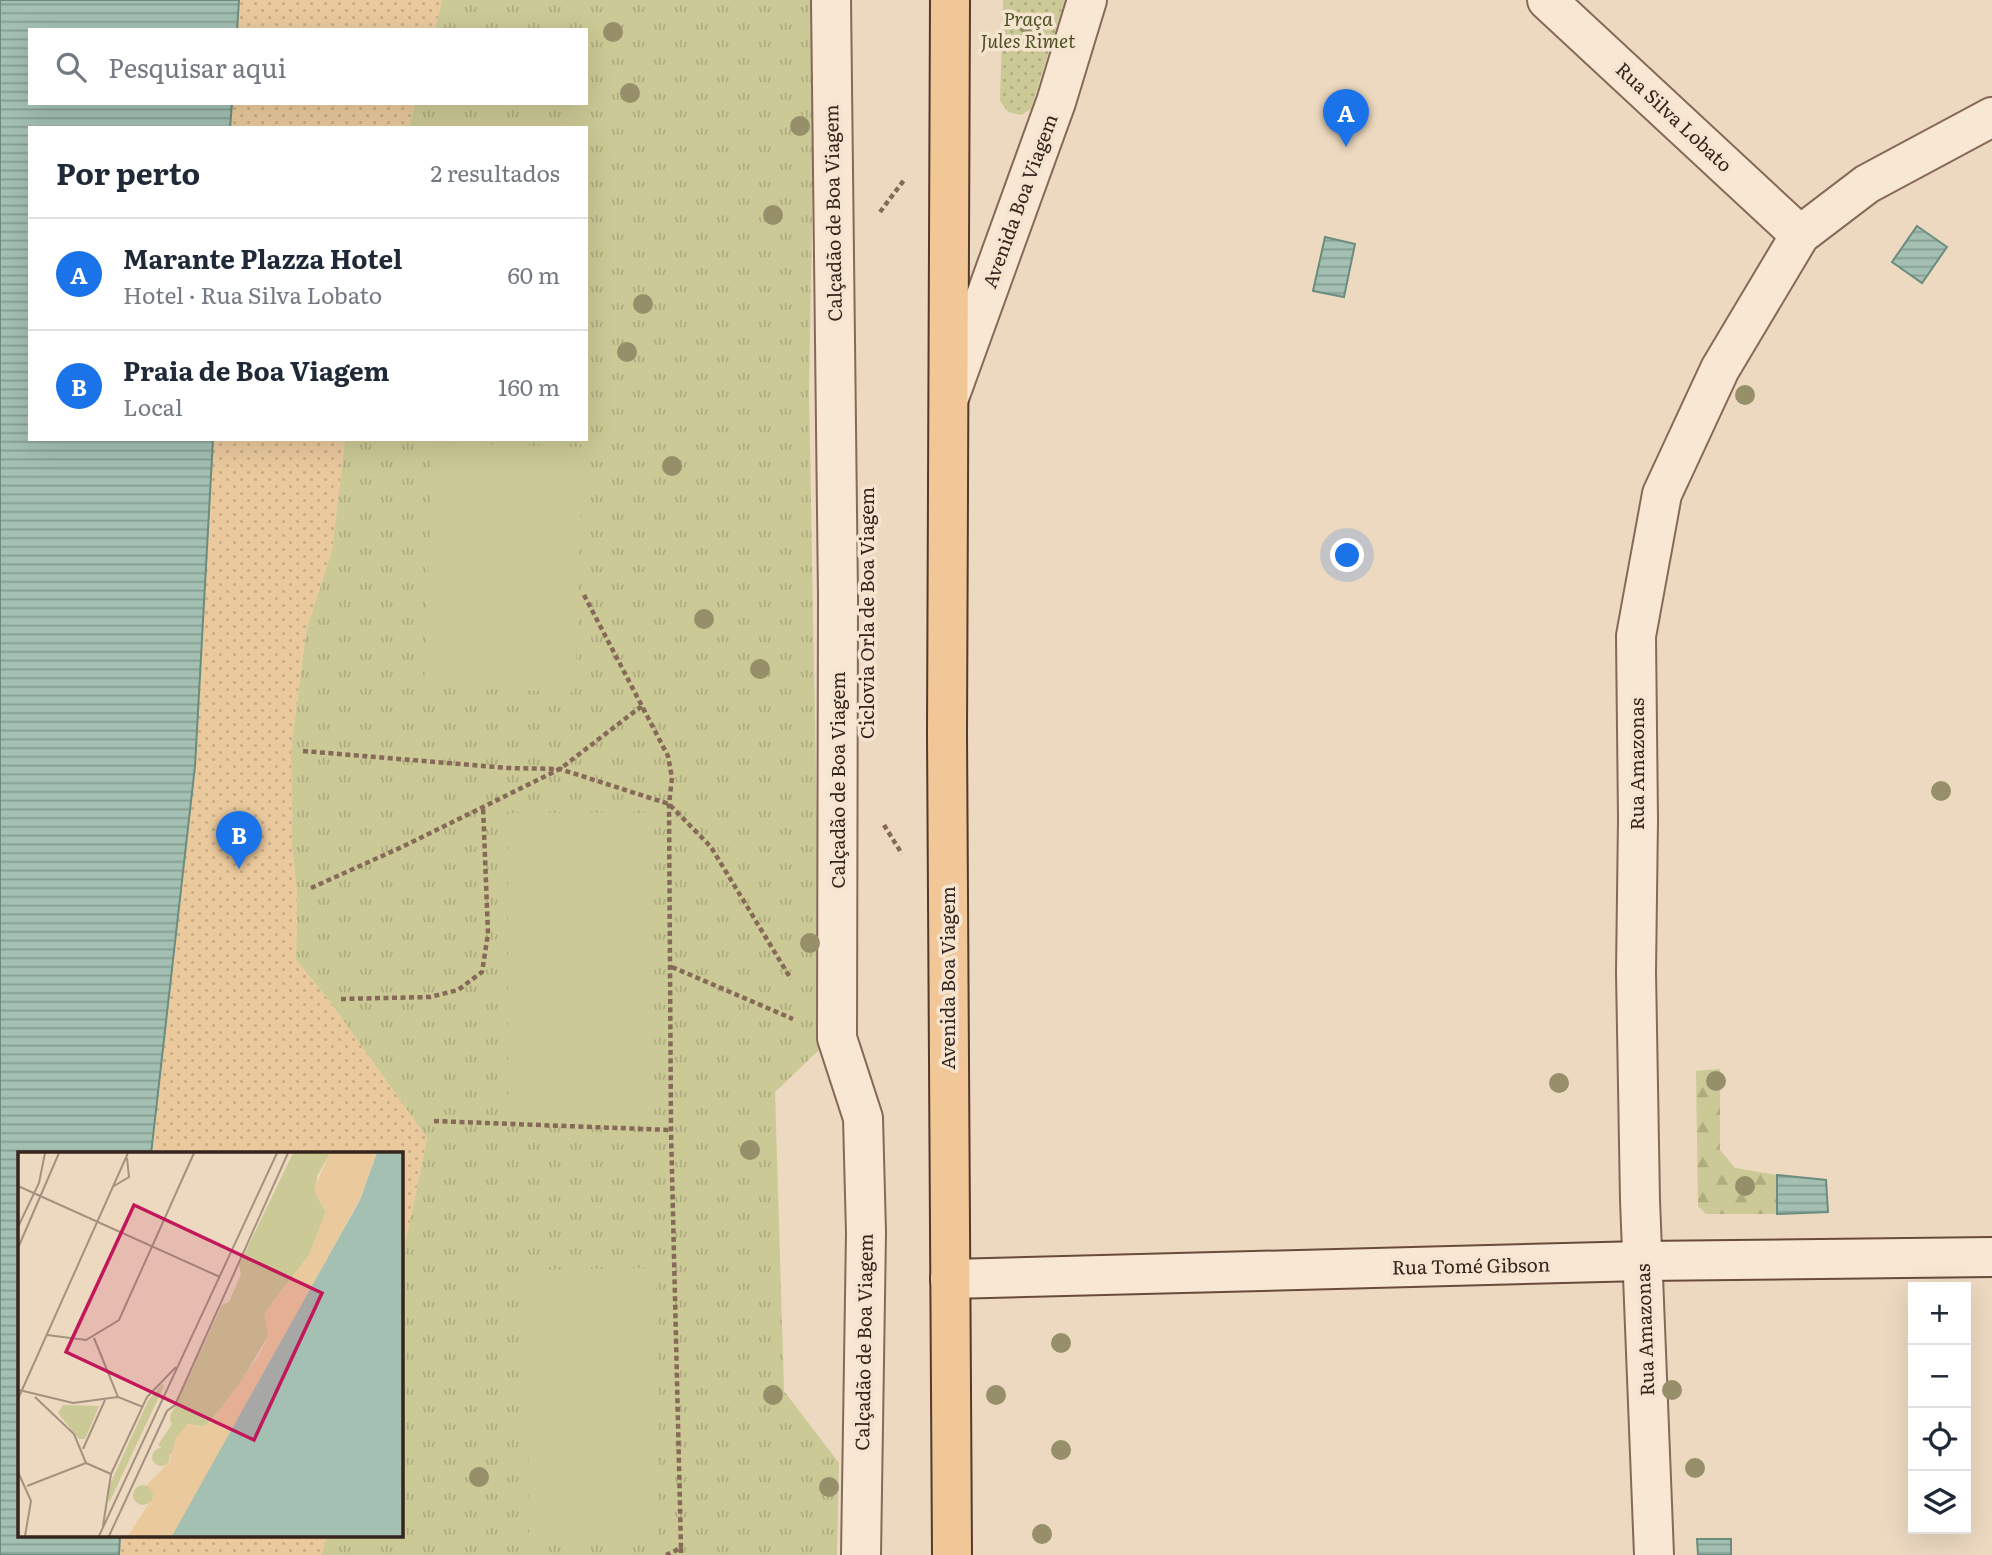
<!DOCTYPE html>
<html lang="pt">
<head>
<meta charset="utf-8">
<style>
	:root { --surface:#fff; --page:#f6f6f7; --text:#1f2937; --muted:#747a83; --line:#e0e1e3; --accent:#1a73e8 }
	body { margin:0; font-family:Literata,serif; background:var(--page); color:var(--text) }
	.controls { position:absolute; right:21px; bottom:21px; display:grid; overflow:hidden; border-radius:0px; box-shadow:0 7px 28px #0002 }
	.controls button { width:63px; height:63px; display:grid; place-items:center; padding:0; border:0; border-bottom:2px solid var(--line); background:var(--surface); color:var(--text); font:35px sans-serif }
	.you { position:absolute; left:1348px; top:556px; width:24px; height:24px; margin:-18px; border:5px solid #fff; border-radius:50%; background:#1a73e8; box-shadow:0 0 0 10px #1a73e833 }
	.badge { display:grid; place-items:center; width:46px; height:46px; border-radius:50%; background:var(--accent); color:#fff; font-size:23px; font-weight:700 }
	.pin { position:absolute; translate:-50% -58px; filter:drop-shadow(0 2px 4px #0008) }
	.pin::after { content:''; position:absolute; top:37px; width:24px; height:21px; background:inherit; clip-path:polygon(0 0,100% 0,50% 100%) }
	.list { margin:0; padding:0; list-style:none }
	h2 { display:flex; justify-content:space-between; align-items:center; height:91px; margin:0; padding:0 28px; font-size:30px }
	h2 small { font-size:23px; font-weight:400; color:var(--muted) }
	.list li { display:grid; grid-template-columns:46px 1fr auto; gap:21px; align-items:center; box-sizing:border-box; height:112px; padding:0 28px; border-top:2px solid var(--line) }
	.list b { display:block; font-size:26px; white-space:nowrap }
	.list p { margin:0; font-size:23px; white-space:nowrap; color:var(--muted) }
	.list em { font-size:23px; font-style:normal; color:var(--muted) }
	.icon { flex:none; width:38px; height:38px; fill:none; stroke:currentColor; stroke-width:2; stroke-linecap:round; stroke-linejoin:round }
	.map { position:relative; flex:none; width:1992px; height:1555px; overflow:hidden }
	.search { position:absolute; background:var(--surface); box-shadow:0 7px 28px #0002; left:28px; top:28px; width:560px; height:77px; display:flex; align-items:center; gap:18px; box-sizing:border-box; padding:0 24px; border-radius:0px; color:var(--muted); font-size:26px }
	.panel { position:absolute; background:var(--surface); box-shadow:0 7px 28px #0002; left:28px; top:126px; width:560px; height:315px; border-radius:0px }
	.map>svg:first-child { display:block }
</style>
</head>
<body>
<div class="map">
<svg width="1992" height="1555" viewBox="0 0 1992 1555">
	<defs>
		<pattern id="grass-tufts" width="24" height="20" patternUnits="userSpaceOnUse" patternTransform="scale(1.75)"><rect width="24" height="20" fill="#cbc995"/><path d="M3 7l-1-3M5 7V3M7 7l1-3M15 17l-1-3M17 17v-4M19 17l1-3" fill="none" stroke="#afac80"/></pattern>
		<pattern id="forest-firs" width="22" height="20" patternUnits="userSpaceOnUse" patternTransform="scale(1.75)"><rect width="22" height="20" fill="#cbc995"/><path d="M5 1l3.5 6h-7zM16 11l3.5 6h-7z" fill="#afac80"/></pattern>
		<pattern id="sand-dots" width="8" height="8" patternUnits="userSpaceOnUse" patternTransform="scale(1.75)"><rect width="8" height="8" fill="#eac99d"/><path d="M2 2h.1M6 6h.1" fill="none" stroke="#c9ac87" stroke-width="1.8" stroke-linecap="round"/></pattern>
		<pattern id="park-dots" width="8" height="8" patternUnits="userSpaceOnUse" patternTransform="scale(1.75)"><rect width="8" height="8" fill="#cbc995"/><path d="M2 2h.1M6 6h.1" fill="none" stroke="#afac80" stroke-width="1.8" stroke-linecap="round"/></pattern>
		<pattern id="water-rules" width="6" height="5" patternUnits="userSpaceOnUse" patternTransform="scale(1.75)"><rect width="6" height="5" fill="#a3c0b3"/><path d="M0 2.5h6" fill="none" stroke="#869c91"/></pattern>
	</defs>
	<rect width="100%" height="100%" fill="#edd9c0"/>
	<path fill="url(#grass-tufts)" d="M442,0H816L809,392L821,1048L775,1092L784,1391L839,1463L837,1555H321L327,1536H401V1257L410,1221L427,1138L330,1002L296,960L297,892L292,846L291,750L306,631L332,550L345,439H586V128H409L415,103H586V30H435Z"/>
	<path fill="url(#forest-firs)" d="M1720,1069V1150L1735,1168L1777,1175V1214H1706L1698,1206L1696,1071Z"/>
	<path fill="url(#sand-dots)" d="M239,0H442L435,30H237Z
		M232,103H415L409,128H230Z
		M213,439H345L332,550L306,631L291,750L292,846L297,892L296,960L330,1002L427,1138L410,1221L401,1257V1154H151L195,766Z
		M120,1536H327L321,1555H119Z"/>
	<path fill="url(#park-dots)" d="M1003,0H1065L1031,109L1021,115L1008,112L1000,101Z"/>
	<path fill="#cbc995" d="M433,443L583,447L575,692L424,687Z
		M508,813H652L651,1116L508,1117Z
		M656,1268L658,1536L529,1537L527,1270Z"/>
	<path fill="url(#water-rules)" stroke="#6a8d7f" stroke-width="2" d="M0,0H239L237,30H30V103H232L230,128H30V439H213L195,766L151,1154H19V1536H120L119,1555H0Z
		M1917,226L1947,247L1922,283L1892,262Z
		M1325,237L1355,244L1344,297L1313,291Z
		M1777,1175L1826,1180L1828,1212L1777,1214Z
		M1697,1539H1731V1555H1698Z"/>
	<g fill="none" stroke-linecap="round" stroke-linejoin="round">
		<defs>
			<path id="street" d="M831,0L838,597L837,1038L863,1118L866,1233L861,1555
				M1547,0L1800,235
				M950,395L1056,102L1087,0
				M1654,1555L1640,1200L1636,972L1638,819L1636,636L1662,494L1720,369L1800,235L1867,184L1992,117"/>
			<path id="secondary" d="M950,1279L1642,1261L1992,1257"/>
			<path id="primary" d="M950,0L947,733L952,1555"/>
		</defs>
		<use href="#street" stroke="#866958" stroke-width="42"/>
		<use href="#secondary" stroke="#684b3c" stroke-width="42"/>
		<use href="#primary" stroke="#54392d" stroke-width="42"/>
		<path stroke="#866958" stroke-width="4.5" stroke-dasharray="5 3.5" stroke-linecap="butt" d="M880,212L904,180
			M584,595L668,756L672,778L669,804L671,1130L681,1548L666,1555
			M303,751L508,768L560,769L669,804L711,847L791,979
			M884,825L902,854
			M311,888L402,847L560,769L643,705
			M672,967L793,1019
			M341,999L430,997L458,990L482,972L488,934L483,806
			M434,1121L671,1130
			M681,1548V1555"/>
		<use href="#street" stroke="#f8e7d3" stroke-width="38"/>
		<use href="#secondary" stroke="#f8e7d3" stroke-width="38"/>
		<use href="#primary" stroke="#f1c798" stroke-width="38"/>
	</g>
	<g fill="#968f6a">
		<circle cx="1026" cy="23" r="10"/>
		<circle cx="613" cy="32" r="10"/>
		<circle cx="630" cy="93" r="10"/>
		<circle cx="800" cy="126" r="10"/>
		<circle cx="773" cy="215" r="10"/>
		<circle cx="643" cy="304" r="10"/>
		<circle cx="627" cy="352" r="10"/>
		<circle cx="1745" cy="395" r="10"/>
		<circle cx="672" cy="466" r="10"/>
		<circle cx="704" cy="619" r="10"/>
		<circle cx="760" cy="669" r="10"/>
		<circle cx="1941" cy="791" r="10"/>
		<circle cx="810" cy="943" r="10"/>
		<circle cx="1716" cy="1081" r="10"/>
		<circle cx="1559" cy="1083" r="10"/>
		<circle cx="750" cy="1150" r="10"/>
		<circle cx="1745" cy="1186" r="10"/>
		<circle cx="1061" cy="1343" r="10"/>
		<circle cx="1672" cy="1390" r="10"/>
		<circle cx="773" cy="1395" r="10"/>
		<circle cx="996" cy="1395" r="10"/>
		<circle cx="1061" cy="1450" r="10"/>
		<circle cx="1695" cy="1468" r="10"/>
		<circle cx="479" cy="1477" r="10"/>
		<circle cx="829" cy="1487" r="10"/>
		<circle cx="1042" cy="1534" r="10"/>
	</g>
	<g text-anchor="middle" stroke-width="7" stroke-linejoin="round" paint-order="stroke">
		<g font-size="19" font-style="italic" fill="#4e5223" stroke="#f5e4d0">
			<text x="1028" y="26">Praça<tspan x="1028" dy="22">Jules Rimet</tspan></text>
		</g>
		<g font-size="19" fill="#36251d" stroke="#f5e4d0">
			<text transform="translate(1674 117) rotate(43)" y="7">Rua Silva Lobato</text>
			<text transform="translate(1020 201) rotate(-70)" y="7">Avenida Boa Viagem</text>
			<text transform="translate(833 213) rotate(-91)" y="7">Calçadão de Boa Viagem</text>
			<text transform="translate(867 613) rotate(-90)" y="7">Ciclovia Orla de Boa Viagem</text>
			<text transform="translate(1637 764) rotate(-90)" y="7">Rua Amazonas</text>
			<text transform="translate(838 780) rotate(-90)" y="7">Calçadão de Boa Viagem</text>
			<text transform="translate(948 978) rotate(-90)" y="7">Avenida Boa Viagem</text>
			<text transform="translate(1471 1266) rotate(-1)" y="7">Rua Tomé Gibson</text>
			<text transform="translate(1645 1330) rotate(-92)" y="7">Rua Amazonas</text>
			<text transform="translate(864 1342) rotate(-89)" y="7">Calçadão de Boa Viagem</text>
		</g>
	</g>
	<g transform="translate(18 1152)">
		<rect width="385" height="385" fill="#edd9c0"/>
		<path d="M275,1H312L299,24L298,42L308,60L291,103L254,151L250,184L218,238L187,275L170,272L169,260L155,259L204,153L211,150L223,122L221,113ZM154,272L168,274L153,303L140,293Z" fill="#cbc995"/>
		<path d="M312,1H359L342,47L155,384H110L135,345L129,333L152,309L158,285L170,272L182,275L192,271L241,204L250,184L246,162L291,103L308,60L296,37Z" fill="#eac99d"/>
		<path d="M144,232L146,234L91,351L89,339L130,249ZM45,253L81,254L67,287H61L40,261ZM152 266a10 10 0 1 1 20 0a10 10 0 1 1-20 0ZM134 305a9 9 0 1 1 18 0a9 9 0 1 1-18 0ZM115 343a10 10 0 1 1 20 0a10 10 0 1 1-20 0Z" fill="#cbc995"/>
		<path d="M261,70L274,76L262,102L249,96ZM241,114L254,119L242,145L230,139ZM223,154L237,160L224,189L210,182ZM212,197L226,204L215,227L201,220Z" fill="#cbc995"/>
		<path d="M359,1H385V384H154L342,48Z" fill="#a3c0b3"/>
		<path fill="none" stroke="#a4917f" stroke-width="2" d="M0,34L202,125M96,34L111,25L109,6M0,75L21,31L27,1M0,96L41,1M29,183L68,188L101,168L176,1M76,186L100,245L125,255M1,238L55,251L100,245M17,245L56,282L68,311M0,247L110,1M65,297L87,248M68,311L93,322M0,320L13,349L7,384M9,334L68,311M85,374L93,322L129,245L158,215M81,384L259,1M91,384L149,259L157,253L270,1"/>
		<path fill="#c2185b" fill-opacity="0.15" stroke="#c2185b" stroke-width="3.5" d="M116,53L304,141L236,288L48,200Z"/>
		<rect width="385" height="385" fill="none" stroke="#36251d" stroke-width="3.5"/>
	</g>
</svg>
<div class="controls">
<button>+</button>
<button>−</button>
<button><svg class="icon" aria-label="locate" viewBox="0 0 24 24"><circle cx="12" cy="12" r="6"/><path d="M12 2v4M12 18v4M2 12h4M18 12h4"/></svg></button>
<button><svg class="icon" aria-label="layers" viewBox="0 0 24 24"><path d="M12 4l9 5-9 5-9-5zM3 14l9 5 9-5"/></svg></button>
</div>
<div class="you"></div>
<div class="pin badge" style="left:1346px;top:147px">A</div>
<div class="pin badge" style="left:239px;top:869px">B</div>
<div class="search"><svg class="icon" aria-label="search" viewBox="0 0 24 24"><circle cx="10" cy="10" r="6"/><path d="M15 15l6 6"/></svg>Pesquisar aqui</div>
<section class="panel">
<h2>Por perto<small>2 resultados</small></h2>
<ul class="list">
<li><span class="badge">A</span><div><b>Marante Plazza Hotel</b><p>Hotel · Rua Silva Lobato</p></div><em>60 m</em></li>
<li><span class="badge">B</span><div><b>Praia de Boa Viagem</b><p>Local</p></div><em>160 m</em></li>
</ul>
</section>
</div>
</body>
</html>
